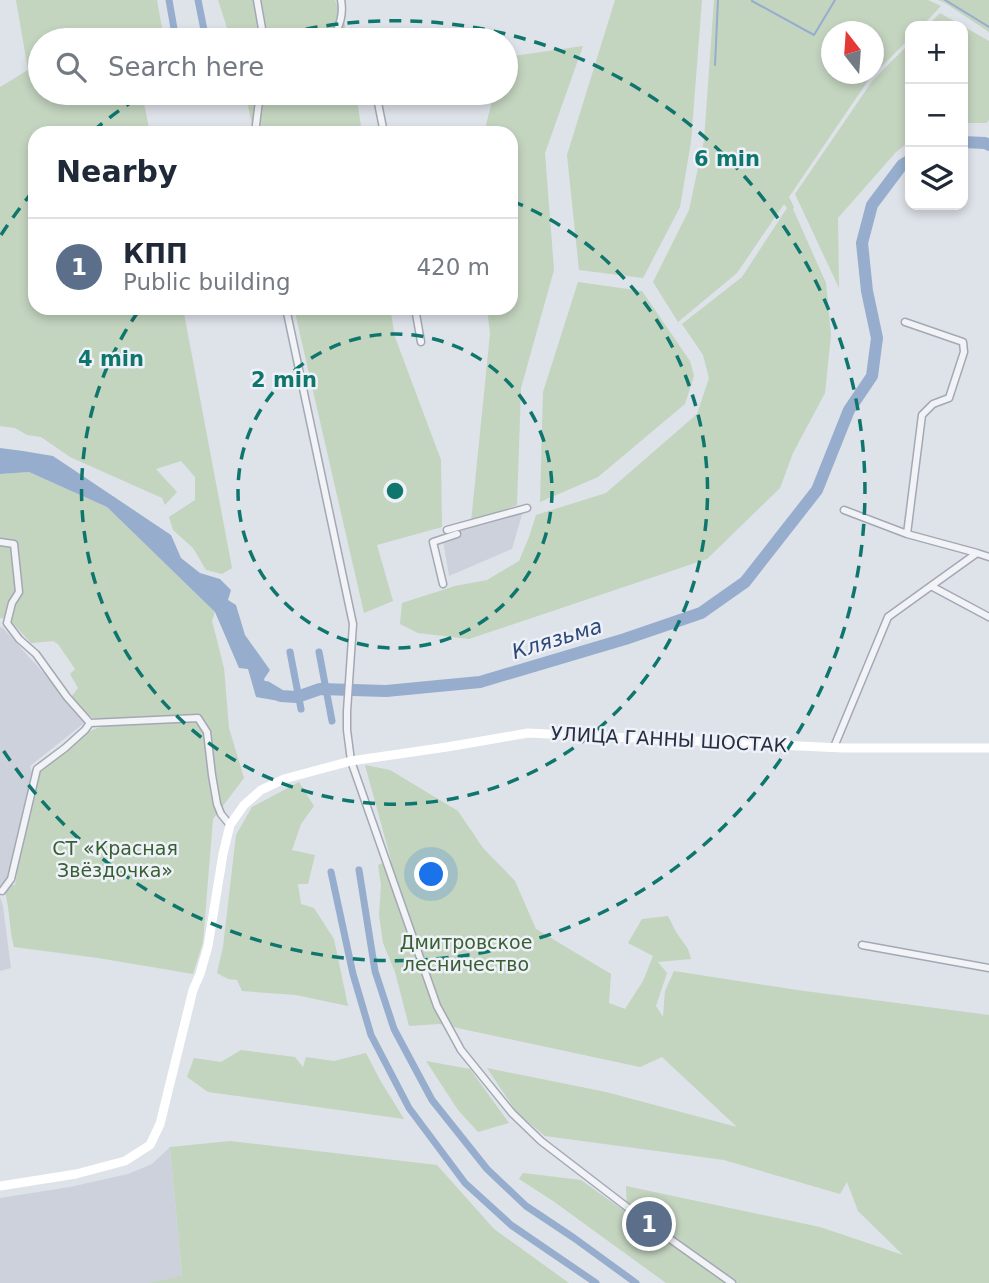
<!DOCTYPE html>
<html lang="en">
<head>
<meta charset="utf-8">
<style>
	:root { --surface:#fff; --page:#f6f6f7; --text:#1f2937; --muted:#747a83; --line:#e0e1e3; --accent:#db3744 }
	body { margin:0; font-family:"DejaVu Sans",sans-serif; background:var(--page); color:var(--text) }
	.controls { position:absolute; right:21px; top:21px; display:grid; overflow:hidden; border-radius:14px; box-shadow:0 4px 10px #0003 }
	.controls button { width:63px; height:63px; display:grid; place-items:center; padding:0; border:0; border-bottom:2px solid var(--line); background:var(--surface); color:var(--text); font:35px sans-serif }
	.compass { position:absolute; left:821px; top:21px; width:63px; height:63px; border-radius:50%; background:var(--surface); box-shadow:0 4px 10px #0003; rotate:343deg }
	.you { position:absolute; left:432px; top:875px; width:24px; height:24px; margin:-18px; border:5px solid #fff; border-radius:50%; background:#1a73e8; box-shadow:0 0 0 10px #1a73e833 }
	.badge { display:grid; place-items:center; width:46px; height:46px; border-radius:50%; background:var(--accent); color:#fff; font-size:23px; font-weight:700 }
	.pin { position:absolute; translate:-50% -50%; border:4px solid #fff; box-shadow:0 2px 7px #0006 }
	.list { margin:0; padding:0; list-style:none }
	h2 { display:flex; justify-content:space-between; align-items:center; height:91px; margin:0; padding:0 28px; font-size:30px }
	h2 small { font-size:23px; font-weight:400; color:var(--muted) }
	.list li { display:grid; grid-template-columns:46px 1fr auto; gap:21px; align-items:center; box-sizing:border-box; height:98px; padding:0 28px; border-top:2px solid var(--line) }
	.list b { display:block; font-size:26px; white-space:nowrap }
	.list p { margin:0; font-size:23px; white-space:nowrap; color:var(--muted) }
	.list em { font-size:23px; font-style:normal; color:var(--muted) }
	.icon { flex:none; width:38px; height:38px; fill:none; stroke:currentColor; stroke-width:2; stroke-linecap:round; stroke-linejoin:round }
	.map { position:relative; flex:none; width:989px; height:1283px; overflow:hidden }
	.search { position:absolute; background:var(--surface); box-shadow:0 4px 10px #0003; left:28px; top:28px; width:490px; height:77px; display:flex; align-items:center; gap:18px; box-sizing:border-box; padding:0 24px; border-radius:38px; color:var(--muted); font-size:26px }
	.panel { position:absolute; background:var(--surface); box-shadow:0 4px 10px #0003; left:28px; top:126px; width:490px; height:189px; border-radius:21px }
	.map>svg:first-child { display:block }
</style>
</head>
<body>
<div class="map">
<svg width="989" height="1283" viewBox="0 0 989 1283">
	<rect width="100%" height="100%" fill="#dee2e9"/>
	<path fill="#ccd1dc" d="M523,511L512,549L449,576L442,535Z
		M0,627L3,628L85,719L83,724L30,766L33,776L9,875L0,887Z
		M0,897L3,906L11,968L0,971Z
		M170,1147L182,1277L148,1283H0V1198L70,1187L128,1174L152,1164Z"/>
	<path fill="#c3d4bf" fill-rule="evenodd" d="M16,0H157L162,28L154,40H40V93H142L150,133H35V308H183L232,568L222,574L206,570L193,548L173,530L169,517L195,500V477L181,461L156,469L177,492L165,505L162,498L70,457L41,437L27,435L15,428L0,426V87L28,70Z
		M218,0H335L345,25L347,40H231Z
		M615,0H702L691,142L680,207L643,278L579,270L567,155Z
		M714,0H928L941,6L922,26H910V38L869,79L789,197L794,207L793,209L826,283L831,335L825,393L793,453L780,488L707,559L469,639L418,633L400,624L402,603L455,586L487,580L519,561L529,537L536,515L606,493L697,414L709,378L703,355L682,324L742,277L787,208L784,204L737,273L678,322L653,282L689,210L704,140ZM832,32H874V74H832Z
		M938,0H989V32L945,3Z
		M940,13L989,41V120L986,123H963V26H927Z
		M910,43V141L896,152L838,218L839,288L795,194L873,80Z
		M583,46L545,153L554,270L521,388L517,505L471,522L490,334L487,308H511V133H484L494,93H506V57Z
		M245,93H356L362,133H254Z
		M578,282L642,291L690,361L694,376L685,404L598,477L540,502L543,392Z
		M294,308H390L395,337L441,460L442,527L377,545L393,601L364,613Z
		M29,472L107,507L215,612L212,621L224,668L229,728L244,778L213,819L203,942L193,974L98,958L14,947C9,929 10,910 5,892L11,885H15L20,853L38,775L41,769L87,732L103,726L104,718H93L86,713L72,696L78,688L70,674L75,669L58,644L53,641L31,643L9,619L0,618V474Z
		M365,765L390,770L458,811L483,848L515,881L536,929L611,974L609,1003L625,1009L643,981L653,956L628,943L642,919L668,916L676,932L688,949L691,959L658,962L667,973L656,1006L663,1017L665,991L674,971L797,990L989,1015V1283H666L553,1201L519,1179L523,1173L581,1180L627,1213L626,1186L820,1227L903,1255L858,1211L847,1182L840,1194L724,1160L545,1136L517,1113L487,1068L606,1092L737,1127L662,1057L640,1067L439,1024L409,1026L395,972L383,943L379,915L381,885L378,865L391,860Z
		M299,782L314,806L301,824L292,850L315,855L308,884H298L301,904L314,908L334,939L348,1006L296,995L242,991L237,980L228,979L217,973L223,947L236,835L252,807Z
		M241,1050L295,1057L303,1067L306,1057L334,1061L366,1053L380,1080L404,1119L208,1092L187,1077L194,1058L221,1062Z
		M426,1061L470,1069L509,1123L478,1132L458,1110Z
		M230,1141L437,1165L494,1229L569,1283H148L182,1276L170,1147Z"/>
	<path fill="#96adcd" d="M0,448L23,451L53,456L171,535L181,558L200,573L220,579L231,590L228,600L236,605L245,635L270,670L264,679L266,684L283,692L279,701L256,697L248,669L239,668L215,612L107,507L29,472L0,474Z"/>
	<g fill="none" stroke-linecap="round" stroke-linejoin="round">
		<path stroke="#96adcd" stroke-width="2" d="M945,0L989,27
			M752,1L814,35L835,0
			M715,65L718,0"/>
		<path stroke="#96adcd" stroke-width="7" d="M169,0L176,40
			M198,0L206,40
			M290,652L301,709
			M319,652L332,721
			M359,870L375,971L394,1029L432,1100L487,1169L526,1206L574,1238L636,1283
			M331,872L353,974L371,1035L409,1108L465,1183L511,1225L596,1283"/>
		<path stroke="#96adcd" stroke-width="12" d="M963,142L985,143L989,145
			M266,687L281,696L297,697L320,689L386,691L480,682L625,639L701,613L745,582L817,490L849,410L872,376L877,338L867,291L862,243L872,205L902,165L910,160"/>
		<defs>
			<path id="minor" d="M257,0L264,40
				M333,40C339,26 344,15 341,0
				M376,93L384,133
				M255,133L260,93
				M286,308L353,624L347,711V730L351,761L437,1006L461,1050L512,1113L541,1141L649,1224L732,1283
				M415,308L421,342
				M905,322L963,342L964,352L949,398L933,404L922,415L907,534L977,553
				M844,510L907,534
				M447,530L527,508
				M0,542L14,544L19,592L12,603L7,623L19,639L36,654L67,697L90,723
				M989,557L977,553L931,586L989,617
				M443,584L433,542L457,534
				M834,747L888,617L931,586
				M2,891L11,879L37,769L65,748L85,730L90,723L198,718L207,732L212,775L217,804L221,814L230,825
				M862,945L989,968"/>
		</defs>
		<use href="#minor" stroke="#a3a8b4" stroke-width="9"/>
		<use href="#minor" stroke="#f2f3f7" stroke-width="6"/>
		<path stroke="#fff" stroke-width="9" d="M0,1186L76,1174L125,1161L150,1145L160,1124L193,990L200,974L208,946L223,854L230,825L244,805L261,790L284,779L351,761L447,747L528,733L843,748H989"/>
	</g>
	<g fill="none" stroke="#0f766e" stroke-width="3.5" stroke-dasharray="12 9">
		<circle cx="395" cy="491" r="157"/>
		<path d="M512 201A313 313 0 1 1 140 309"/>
		<path d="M1 235A470 470 0 0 1 35 189M93 131A470 470 0 0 1 142 95M265 39A470 470 0 1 1 1 747"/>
	</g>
	<g text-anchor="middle" stroke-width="5" stroke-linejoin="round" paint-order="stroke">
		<g font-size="19" fill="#262e42" stroke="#eef1f7">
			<text transform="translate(669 739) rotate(3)" y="7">УЛИЦА ГАННЫ ШОСТАК</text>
		</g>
		<g font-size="19" fill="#375f32" stroke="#eef1f7">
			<text x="115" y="855">СТ «Красная<tspan x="115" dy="22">Звёздочка»</tspan></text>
			<text x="466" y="949">Дмитровское<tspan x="466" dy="22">лесничество</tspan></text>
		</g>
		<g font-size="21" font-style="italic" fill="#2c497a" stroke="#eef1f7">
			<text transform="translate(557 639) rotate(-17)" y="7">Клязьма</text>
		</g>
	</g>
	<circle cx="395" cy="491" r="10" fill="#0f766e" stroke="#eef1f7" stroke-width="3.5"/>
	<g font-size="21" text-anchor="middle" font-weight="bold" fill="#0f766e" stroke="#eef1f7" stroke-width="5" stroke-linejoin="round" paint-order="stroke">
		<text x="727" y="166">6 min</text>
		<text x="111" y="366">4 min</text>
		<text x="284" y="387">2 min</text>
	</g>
</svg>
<div class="controls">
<button>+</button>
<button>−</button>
<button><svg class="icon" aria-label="layers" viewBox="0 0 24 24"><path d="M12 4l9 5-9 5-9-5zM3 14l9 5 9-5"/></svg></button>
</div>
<svg class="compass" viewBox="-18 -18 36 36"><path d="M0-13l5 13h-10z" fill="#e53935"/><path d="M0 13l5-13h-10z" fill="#747a83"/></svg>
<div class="you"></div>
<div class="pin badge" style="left:649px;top:1224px;background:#5c6f8a">1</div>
<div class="search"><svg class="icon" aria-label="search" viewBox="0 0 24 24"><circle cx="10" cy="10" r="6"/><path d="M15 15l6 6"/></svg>Search here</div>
<section class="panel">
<h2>Nearby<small></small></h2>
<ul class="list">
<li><span class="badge" style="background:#5c6f8a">1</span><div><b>КПП</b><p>Public building</p></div><em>420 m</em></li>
</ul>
</section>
</div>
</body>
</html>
